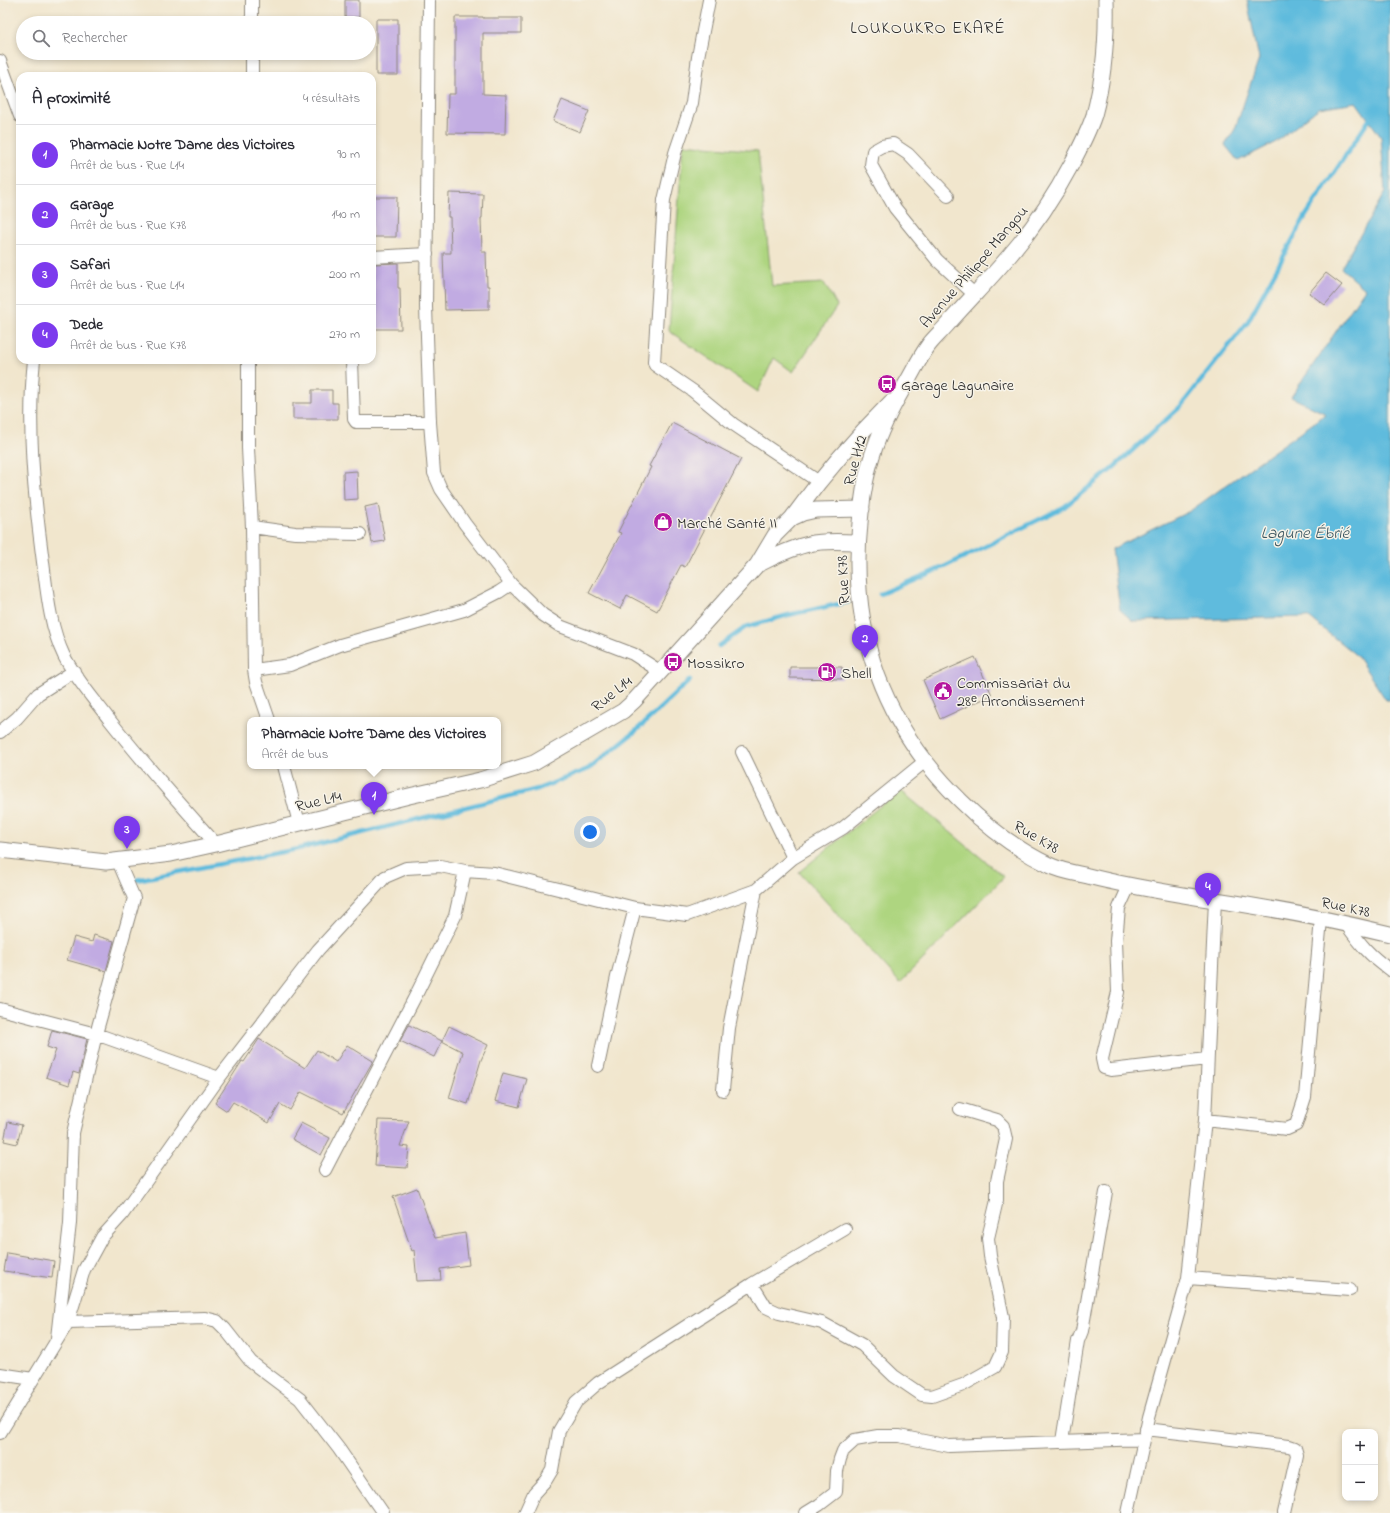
<!DOCTYPE html>
<html lang="fr">
<head>
<meta charset="utf-8">
<style>
	:root { --surface:#fff; --page:#f2f2f3; --text:#2b2b33; --muted:#7c7c81; --line:#e1e1e2; --accent:#7c3aed }
	body { margin:0; font-family:"Indie Flower",sans-serif; background:var(--page); color:var(--text) }
	.controls { position:absolute; right:12px; bottom:12px; display:grid; overflow:hidden; border-radius:8px; box-shadow:0 2px 6px #0003 }
	.controls button { width:36px; height:36px; display:grid; place-items:center; padding:0; border:0; border-bottom:1px solid var(--line); background:var(--surface); color:var(--text); font:20px sans-serif }
	.you { position:absolute; left:590px; top:832px; width:14px; height:14px; margin:-10px; border:3px solid #fff; border-radius:50%; background:#1a73e8; box-shadow:0 0 0 6px #1a73e833 }
	.badge { display:grid; place-items:center; width:26px; height:26px; border-radius:50%; background:var(--accent); color:#fff; font-size:13px; font-weight:700 }
	.pin { position:absolute; translate:-50% -33px; filter:drop-shadow(0 1px 2px #0008) }
	.pin::after { content:''; position:absolute; top:21px; width:14px; height:12px; background:inherit; clip-path:polygon(0 0,100% 0,50% 100%) }
	.popup { position:absolute; left:247px; top:717px; width:254px; height:52px; box-sizing:border-box; display:grid; place-content:center; border-radius:8px; background:var(--surface); filter:drop-shadow(0 1px 3px #0005); font-size:13px; white-space:nowrap; color:var(--muted) }
	.popup b { font-size:15px; color:var(--text) }
	.popup::after { content:''; position:absolute; left:50%; top:100%; margin-left:-8px; border:8px solid transparent; border-top-color:var(--surface) }
	.list { margin:0; padding:0; list-style:none }
	h2 { display:flex; justify-content:space-between; align-items:center; height:52px; margin:0; padding:0 16px; font-size:17px }
	h2 small { font-size:13px; font-weight:400; color:var(--muted) }
	.list li { display:grid; grid-template-columns:26px 1fr auto; gap:12px; align-items:center; box-sizing:border-box; height:60px; padding:0 16px; border-top:1px solid var(--line) }
	.list b { display:block; font-size:15px; white-space:nowrap }
	.list p { margin:0; font-size:13px; white-space:nowrap; color:var(--muted) }
	.list em { font-size:13px; font-style:normal; color:var(--muted) }
	.icon { flex:none; width:22px; height:22px; fill:none; stroke:currentColor; stroke-width:2; stroke-linecap:round; stroke-linejoin:round }
	.map { position:relative; flex:none; width:1390px; height:1513px; overflow:hidden }
	.search { position:absolute; background:var(--surface); box-shadow:0 2px 6px #0003; left:16px; top:16px; width:360px; height:44px; display:flex; align-items:center; gap:10px; box-sizing:border-box; padding:0 14px; border-radius:22px; color:var(--muted); font-size:15px }
	.panel { position:absolute; background:var(--surface); box-shadow:0 2px 6px #0003; left:16px; top:72px; width:360px; height:292px; border-radius:12px }
	.map>svg:first-child { display:block }
</style>
</head>
<body>
<div class="map">
<svg width="1390" height="1513" viewBox="0 0 1390 1513">
	<rect width="100%" height="100%" fill="#f7f3e8"/>
	<filter id="ink" filterUnits="userSpaceOnUse"><feTurbulence type="fractalNoise" baseFrequency=".025" numOctaves="2"/><feDisplacementMap in="SourceGraphic" scale="8" xChannelSelector="R" yChannelSelector="G"/><feConvolveMatrix kernelMatrix="1 2 1 2 8 2 1 2 1" color-interpolation-filters="sRGB"/></filter>
	<filter id="wash" filterUnits="userSpaceOnUse"><feTurbulence type="fractalNoise" baseFrequency=".012" numOctaves="4" result="noise"/><feDisplacementMap in="SourceGraphic" scale="16" xChannelSelector="R" yChannelSelector="G"/><feGaussianBlur stdDeviation="0.9" result="paint"/><feColorMatrix in="noise" values="0 0 0 0 0 0 0 0 0 0 0 0 0 0 0 0 0 1.4 0 .05"/><feComposite in="paint" operator="in"/></filter>
	<g filter="url(#wash)">
		<rect width="100%" height="100%" fill="#f1e6cd"/>
		<path fill="#aed580" stroke="#6c8056" d="M683,144L758,151L772,286L824,283L837,306L793,372L774,358L758,392L669,331Z
			M900,790L1004,877L900,983L799,872Z"/>
		<path fill="#5fbbdd" stroke="#457384" d="M1247,0H1390V700H1386L1357,656L1308,617L1133,621L1120,610L1112,549L1190,511L1326,414L1291,397L1365,289L1341,268L1385,192L1381,137L1356,102L1319,108L1276,142L1238,161L1225,145L1235,129L1259,59Z"/>
		<g fill="none" stroke-linecap="round" stroke-linejoin="round">
			<path stroke="#5fbbdd" stroke-width="4.5" d="M880,594L946,566L1064,507L1112,469L1180,407L1247,323L1305,217L1369,120L1373,115
				M719,646L746,627L788,615L848,602
				M136,880L298,849L538,789L588,769L637,730L690,680"/>
		</g>
		<g id="blocks">
			<path fill="#c1abe2" d="M345,0H359V17H345Z
				M455,17H483V18H521V33H483V94L506,95L505,134L447,133L448,94H455Z
				M376,19H398V75H376Z
				M562,100L589,111L580,132L553,121Z
				M449,193L483,194L482,218H481L482,252H486L487,286H489V309L445,310L443,253H451L450,217H448Z
				M372,197H397L396,237H372Z
				M398,263V288H400L401,329H372V264Z
				M1326,273L1342,285L1325,305L1309,293Z
				M312,390H332V403H338V419H293V403H312Z
				M672,423L741,459L685,567L681,565L657,611L627,595L620,609L589,593L621,533L618,532L651,467L649,466Z
				M357,471L358,499L344,500L343,472Z
				M378,504L385,541L372,543L365,507Z
				M975,657L992,695L940,719L923,680Z
				M790,667H842V679L790,678Z
				M94,935L114,941L106,971L67,960L74,937L92,942Z
				M409,1025L442,1041L434,1057L400,1041Z
				M449,1026L488,1045L481,1060L468,1104L449,1098L463,1052L442,1041Z
				M52,1030L87,1039L79,1074L73,1072L69,1085L46,1077L56,1050L47,1047Z
				M259,1039L305,1068L317,1050L336,1062L347,1045L373,1061L343,1113L301,1092L290,1110L280,1104L269,1123L233,1102L227,1111L215,1103L242,1061L244,1062Z
				M503,1073L527,1079L519,1107L495,1101Z
				M378,1120L409,1121L400,1146L409,1147L407,1168L375,1166Z
				M8,1122L22,1125L17,1144L4,1141Z
				M301,1123L330,1138L321,1155L292,1139Z
				M417,1188L435,1238L465,1233L469,1265L440,1269L441,1280L417,1281L414,1250L412,1251L393,1197Z
				M7,1253L54,1261L52,1278L4,1271Z"/>
		</g>
	</g>
	<g filter="url(#ink)">
		<use href="#blocks" fill-opacity="0" stroke="#8e887c" stroke-width="1"/>
		<g fill="none" stroke-linecap="round" stroke-linejoin="round">
			<defs>
				<path id="minor" d="M429,0L426,307L430,422L434,473L441,489L465,524L511,584L543,615L560,626L633,654L661,672
					M709,0L698,57L692,103L675,153L664,200L654,362L655,365L693,391L733,424L819,482
					M252,23V0
					M0,61L20,116
					M252,76V53
					M948,196L908,154L893,144L882,146L873,151L871,165L895,208L937,260L974,294
					M372,257L427,254
					M34,360C27,428 34,494 43,562C47,593 50,627 64,656C76,679 93,698 108,718C142,761 179,803 216,844
					M248,360V448L252,527L254,670L256,682L269,720
					M352,360L354,419L356,422H430
					M252,527L295,533L360,534
					M254,670L290,665L340,645L464,610L499,592L511,584
					M0,732L17,718L38,694L74,671
					M742,752L793,858
					M284,766L299,823
					M1129,886L1119,908L1116,941L1118,992L1102,1059L1104,1068L1111,1070L1207,1059
					M1346,924C1361,945 1369,955 1390,970
					M0,1009L96,1034L219,1078
					M598,1066L617,977L635,908L687,915L756,890L793,858L843,828L924,762
					M723,1090L729,1028L756,890
					M1205,1120L1287,1129L1296,1125L1305,1097L1321,919
					M325,1170L417,993L455,916L465,871
					M1188,1278L1350,1290
					M752,1284L766,1307L779,1313L822,1323L862,1345L894,1376L922,1395L932,1396L963,1385L995,1367L1002,1352L1003,1317L990,1256L988,1238L997,1200V1181L1006,1139L1003,1126L997,1120L960,1109
					M68,1322L205,1318L217,1321L225,1329L251,1362L300,1399L339,1449L383,1513
					M57,1338L70,1223L73,1133L96,1034L134,898L118,861
					M0,1374L33,1379
					M1146,1429L1289,1446L1295,1448L1297,1455L1284,1513
					M0,1433L68,1322L84,1270L102,1237L122,1215L219,1078L318,950L385,877L406,868L440,866L465,871L494,873L635,908
					M1062,1441L1078,1341L1082,1331L1106,1192
					M525,1513L534,1493L546,1480L552,1470L559,1431L576,1402L598,1383L752,1284L845,1229
					M806,1513L819,1505L836,1492L837,1471L840,1459L843,1451L855,1440L878,1436H899L949,1446L1144,1439
					M1128,1513L1149,1417L1188,1278L1205,1120L1215,900"/>
				<path id="tertiary" d="M1106,0C1107,38 1104,78 1094,115C1088,133 1080,148 1071,165C1054,197 1034,227 1010,255C990,279 967,302 946,326C940,333 933,339 928,346C920,357 914,370 907,382C893,405 880,430 872,456C865,477 862,500 860,523C849,631 883,725 961,801C987,827 1016,849 1049,865C1061,871 1075,873 1088,876C1126,886 1164,892 1202,898C1265,907 1328,919 1390,934
					M792,518C822,476 855,438 891,402
					M757,565C774,557 790,548 809,544C825,540 842,542 858,542
					M0,850L106,862L171,854L216,844L409,796L480,780L534,763L599,725L623,711L634,701L757,565L775,535L792,518L803,513L816,510L862,509"/>
			</defs>
			<use href="#minor" stroke="#8e887c" stroke-width="14"/>
			<use href="#tertiary" stroke="#8e887c" stroke-width="17"/>
			<use href="#minor" stroke="#fff" stroke-width="12"/>
			<use href="#tertiary" stroke="#fff" stroke-width="15"/>
		</g>
	</g>
	<defs>
		<symbol id="bus-disc" viewBox="-11 -11 22 22"><circle r="9.5" fill="#b5179e" stroke="#f7f3e8"/><path d="M-5-6H5V4H4V6H2V4H-2V6H-4V4H-5ZM-3.5-4V0h7V-4ZM-3.5 1.2v1.5H-2V1.2ZM2 1.2v1.5H3.5V1.2Z" fill="#fff"/></symbol>
		<symbol id="shop-disc" viewBox="-11 -11 22 22"><circle r="9.5" fill="#b5179e" stroke="#f7f3e8"/><path d="M-5-2.5h2.3a2.7 3.5 0 0 1 5.4 0H5L5.5 6h-11ZM-1.5-2.5h3a1.5 2.3 0 0 0-3 0Z" fill="#fff"/></symbol>
		<symbol id="fuel-disc" viewBox="-11 -11 22 22"><circle r="9.5" fill="#b5179e" stroke="#f7f3e8"/><path d="M-5.5-6h7V0h2V4h1.3V-2.5L3-4.5l.8-.8L6-3V5H2.5V1h-1V6h-7ZM-4.2-4.7v3.2H.2V-4.7Z" fill="#fff"/></symbol>
		<symbol id="civic-disc" viewBox="-11 -11 22 22"><circle r="9.5" fill="#b5179e" stroke="#f7f3e8"/><path d="M-.6-6.5H3V-4.5H.6V-3L4-1V1h2V6H-6V1h2V-1L-.6-3ZM-1.2 2.5V6h2.4V2.5Z" fill="#fff"/></symbol>
	</defs>
	<g fill-rule="evenodd">
		<use href="#bus-disc" x="876" y="373" width="22" height="22"/>
		<use href="#shop-disc" x="652" y="511" width="22" height="22"/>
		<use href="#bus-disc" x="662" y="651" width="22" height="22"/>
		<use href="#fuel-disc" x="816" y="661" width="22" height="22"/>
		<use href="#civic-disc" x="932" y="680" width="22" height="22"/>
	</g>
	<g text-anchor="middle" stroke-width="3" stroke-linejoin="round" paint-order="stroke">
		<g font-size="16" fill="#2b2b2b" stroke="#f7f3e8">
			<text transform="translate(973 266) rotate(-49)" y="6">Avenue Philippe Mangou</text>
			<text transform="translate(854 460) rotate(-75)" y="6">Rue H12</text>
			<text transform="translate(842 580) rotate(-93)" y="6">Rue K78</text>
			<text transform="translate(611 693) rotate(-39)" y="6">Rue L14</text>
			<text transform="translate(318 800) rotate(-14)" y="6">Rue L14</text>
			<text transform="translate(1037 836) rotate(30)" y="6">Rue K78</text>
			<text transform="translate(1346 906) rotate(12)" y="6">Rue K78</text>
		</g>
		<g font-size="16" fill="#2b2b2b" stroke="#f7f3e8" text-anchor="start">
			<text x="901" y="390">Garage Lagunaire</text>
			<text x="677" y="528">Marché Santé II</text>
			<text x="687" y="668">Mossikro</text>
			<text x="841" y="678">Shell</text>
			<text x="957" y="688">Commissariat du<tspan x="957" dy="18">28ᵉ Arrondissement</tspan></text>
		</g>
		<g font-size="17" letter-spacing="1" fill="#2b2b2b" stroke="#f7f3e8">
			<text x="928" y="33">LOUKOUKRO EKARÉ</text>
		</g>
		<g font-size="17" font-style="italic" fill="#3b5660" stroke="#f7f3e8">
			<text x="1305" y="538">Lagune Ébrié</text>
		</g>
	</g>
</svg>
<div class="controls">
<button>+</button>
<button>−</button>
</div>
<div class="you"></div>
<div class="pin badge" style="left:374px;top:815px">1</div>
<div class="popup"><b>Pharmacie Notre Dame des Victoires</b>Arrêt de bus</div>
<div class="pin badge" style="left:865px;top:658px">2</div>
<div class="pin badge" style="left:127px;top:849px">3</div>
<div class="pin badge" style="left:1208px;top:906px">4</div>
<div class="search"><svg class="icon" aria-label="search" viewBox="0 0 24 24"><circle cx="10" cy="10" r="6"/><path d="M15 15l6 6"/></svg>Rechercher</div>
<section class="panel">
<h2>À proximité<small>4 résultats</small></h2>
<ul class="list">
<li><span class="badge">1</span><div><b>Pharmacie Notre Dame des Victoires</b><p>Arrêt de bus · Rue L14</p></div><em>90 m</em></li>
<li><span class="badge">2</span><div><b>Garage</b><p>Arrêt de bus · Rue K78</p></div><em>140 m</em></li>
<li><span class="badge">3</span><div><b>Safari</b><p>Arrêt de bus · Rue L14</p></div><em>200 m</em></li>
<li><span class="badge">4</span><div><b>Dede</b><p>Arrêt de bus · Rue K78</p></div><em>270 m</em></li>
</ul>
</section>
</div>
</body>
</html>
